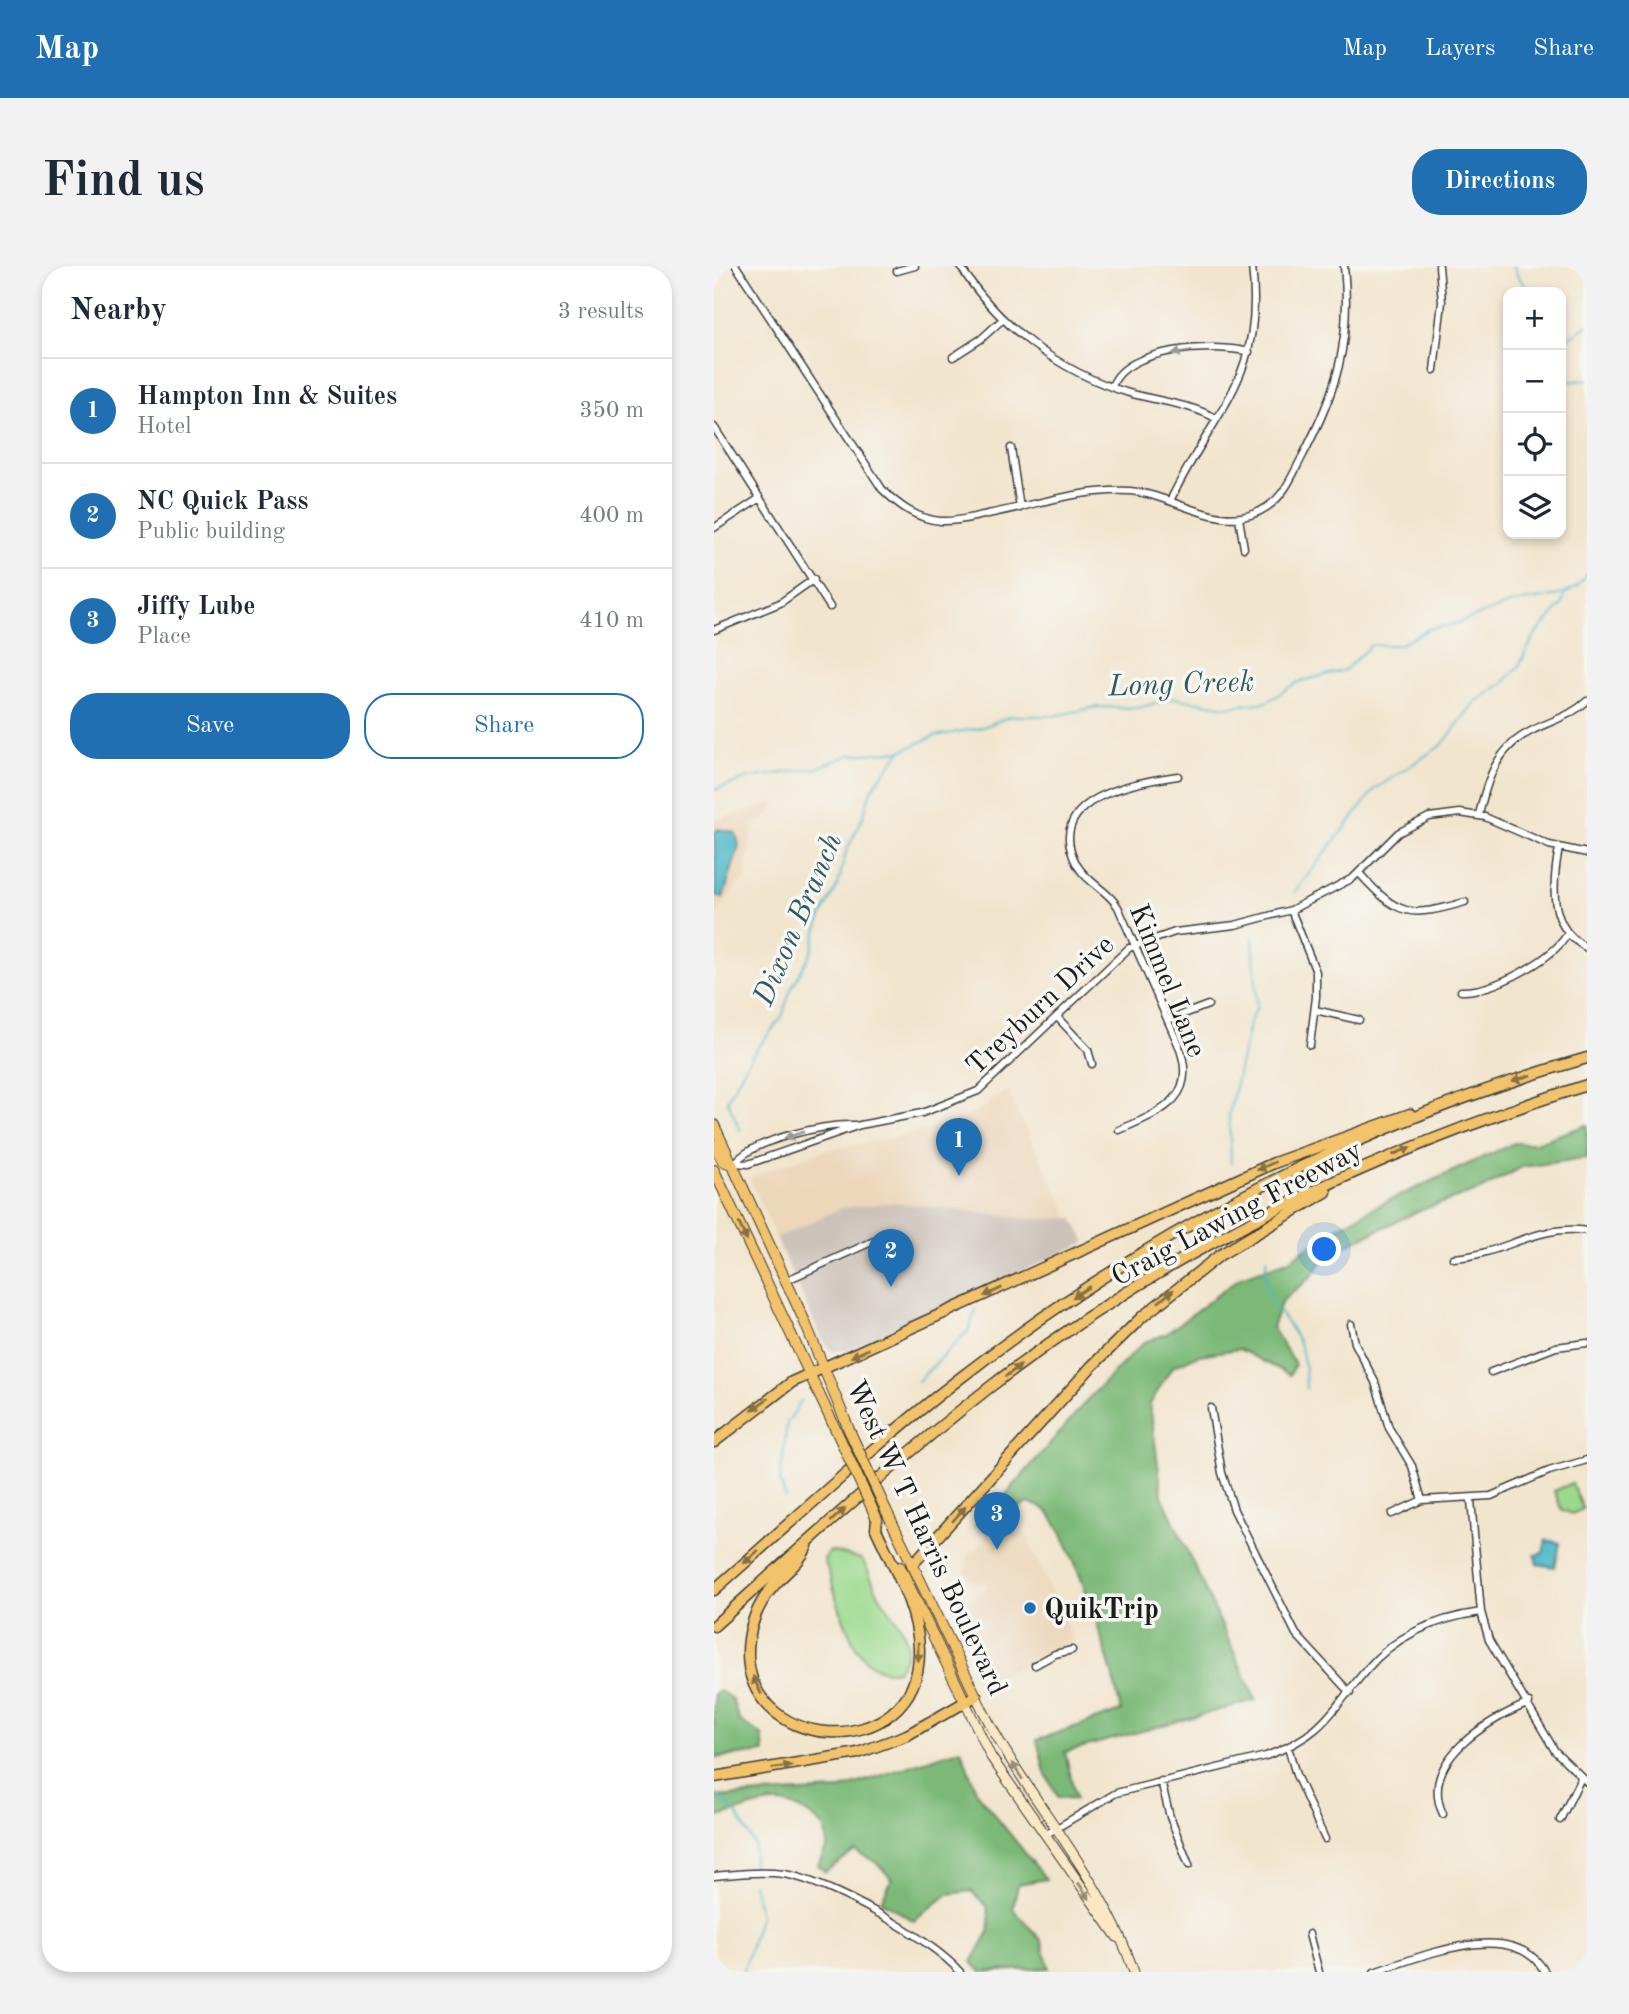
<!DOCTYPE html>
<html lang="en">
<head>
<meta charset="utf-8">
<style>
	:root { --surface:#fff; --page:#f2f2f3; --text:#1f2937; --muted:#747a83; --line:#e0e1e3; --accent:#1f6fb2 }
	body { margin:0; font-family:"Old Standard TT",serif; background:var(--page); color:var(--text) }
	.controls { position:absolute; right:21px; top:21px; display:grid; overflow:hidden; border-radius:14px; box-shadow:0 4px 10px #0003 }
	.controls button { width:63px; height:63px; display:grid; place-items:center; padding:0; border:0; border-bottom:2px solid var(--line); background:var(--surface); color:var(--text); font:35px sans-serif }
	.you { position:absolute; left:611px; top:984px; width:24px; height:24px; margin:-18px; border:5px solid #fff; border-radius:50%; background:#1a73e8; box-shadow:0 0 0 10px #1a73e833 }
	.badge { display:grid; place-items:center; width:46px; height:46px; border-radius:50%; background:var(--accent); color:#fff; font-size:23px; font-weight:700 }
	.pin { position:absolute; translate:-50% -58px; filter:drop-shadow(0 2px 4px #0008) }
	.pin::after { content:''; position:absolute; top:37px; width:24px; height:21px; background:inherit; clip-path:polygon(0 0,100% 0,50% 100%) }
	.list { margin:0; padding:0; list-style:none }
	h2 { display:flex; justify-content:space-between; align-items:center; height:91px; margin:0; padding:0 28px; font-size:30px }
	h2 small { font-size:23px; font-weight:400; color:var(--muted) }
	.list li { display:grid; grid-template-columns:46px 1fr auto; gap:21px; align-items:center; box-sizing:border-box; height:105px; padding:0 28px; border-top:2px solid var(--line) }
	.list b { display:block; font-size:26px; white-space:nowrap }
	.list p { margin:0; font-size:23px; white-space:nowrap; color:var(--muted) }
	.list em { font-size:23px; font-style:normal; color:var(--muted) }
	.actions { display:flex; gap:14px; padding:21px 28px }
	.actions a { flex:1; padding:16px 0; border:2px solid var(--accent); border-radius:28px; text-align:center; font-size:24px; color:var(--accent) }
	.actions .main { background:var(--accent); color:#fff }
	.icon { flex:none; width:38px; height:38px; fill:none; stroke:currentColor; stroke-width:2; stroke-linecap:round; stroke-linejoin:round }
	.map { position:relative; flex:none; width:873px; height:1706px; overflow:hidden; border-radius:28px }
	header { display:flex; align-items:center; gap:42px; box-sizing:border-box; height:98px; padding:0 35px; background:var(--accent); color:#fff }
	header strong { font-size:33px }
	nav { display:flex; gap:38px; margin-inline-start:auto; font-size:24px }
	.intro { display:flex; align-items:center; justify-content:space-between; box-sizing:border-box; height:168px; padding:0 42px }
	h1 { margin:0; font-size:49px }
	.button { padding:18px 32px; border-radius:28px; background:var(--accent); color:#fff; font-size:24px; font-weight:700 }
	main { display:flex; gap:42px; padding:0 42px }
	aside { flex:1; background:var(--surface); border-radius:28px; box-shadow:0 4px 10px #0003 }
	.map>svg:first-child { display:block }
</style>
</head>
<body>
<header>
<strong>Map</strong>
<nav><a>Map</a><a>Layers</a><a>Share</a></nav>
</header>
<div class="intro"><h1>Find us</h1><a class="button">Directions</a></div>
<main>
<aside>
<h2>Nearby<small>3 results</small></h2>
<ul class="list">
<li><span class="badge">1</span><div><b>Hampton Inn &amp; Suites</b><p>Hotel</p></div><em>350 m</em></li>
<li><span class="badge">2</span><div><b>NC Quick Pass</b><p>Public building</p></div><em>400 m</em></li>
<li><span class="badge">3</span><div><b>Jiffy Lube</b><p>Place</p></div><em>410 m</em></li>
</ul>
<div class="actions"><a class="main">Save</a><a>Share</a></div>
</aside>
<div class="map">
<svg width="873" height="1706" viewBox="0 0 873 1706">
	<rect width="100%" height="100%" fill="#f6f6f2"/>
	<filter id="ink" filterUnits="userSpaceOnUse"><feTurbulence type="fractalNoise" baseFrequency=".0143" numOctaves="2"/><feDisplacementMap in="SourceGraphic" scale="14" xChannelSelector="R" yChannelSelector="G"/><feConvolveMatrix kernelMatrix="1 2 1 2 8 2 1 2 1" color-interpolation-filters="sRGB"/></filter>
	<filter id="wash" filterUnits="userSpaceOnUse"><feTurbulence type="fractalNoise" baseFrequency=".00686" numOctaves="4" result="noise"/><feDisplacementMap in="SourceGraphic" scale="28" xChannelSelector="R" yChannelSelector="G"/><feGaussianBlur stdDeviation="1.57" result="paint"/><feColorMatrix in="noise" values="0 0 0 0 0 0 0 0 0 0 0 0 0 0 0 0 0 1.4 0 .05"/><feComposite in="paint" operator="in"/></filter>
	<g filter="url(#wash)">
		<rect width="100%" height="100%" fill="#f2e5ce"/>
		<path fill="#edd7bb" d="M62,536L57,548L39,560L30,616L26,615L0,652V554Z
			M293,825L356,952L314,953L181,936L127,942L62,972L35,911L111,884L169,874L237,857L260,847Z
			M295,1255L309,1263L360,1375L279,1413L251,1337L274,1321L269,1315L264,1319L250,1305L254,1300L252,1292L279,1263Z"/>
		<path fill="#ccc2b9" d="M181,936L314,953L359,952L372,976L133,1084L118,1085L108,1073L62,972L127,942Z"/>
		<path fill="#9bd98d" stroke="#5c7a54" stroke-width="2" d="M858,1217L869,1243L858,1248L848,1244L840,1225Z
			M116,1285L147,1293C155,1303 158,1316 164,1327C178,1352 209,1375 183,1404C136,1415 122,1322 110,1293Z"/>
		<path fill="#7cb978" stroke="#4c6a4a" stroke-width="2" d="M873,859V892L808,901L766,924L704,945L614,988L597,1011L568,1035L558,1061L581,1098L576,1109L525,1083L485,1089L458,1101L436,1138L448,1230L542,1434L351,1486L362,1533L344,1531L331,1507L323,1474L407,1445C398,1401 361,1278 334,1246C330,1241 321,1239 315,1237L261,1260L296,1224L374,1133L430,1076L452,1068L527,1011L574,995L611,969L661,941L800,877H821Z
			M6,1425L18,1433L25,1454L48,1469L50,1486L0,1492V1428Z
			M247,1483L263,1527L332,1613L304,1618L299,1643L328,1675L335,1702L267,1706L258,1696L276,1664L274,1641L257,1625L234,1628L200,1655L167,1635L178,1613L162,1596L141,1585L111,1606L104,1599L113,1581L111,1562C69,1522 51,1539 0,1552V1531L124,1524Z"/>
		<path fill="#4db8c9" stroke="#346a72" stroke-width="2" d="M4,563L22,567L25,580L9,632L2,630L0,567Z
			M832,1274L846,1277L841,1301L823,1298L821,1289L829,1287Z"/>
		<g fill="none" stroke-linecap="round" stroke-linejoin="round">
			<path stroke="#4db8c9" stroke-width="2" d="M800,0L803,9L816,26
				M847,76L873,60
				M847,116L873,114
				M0,524L35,512L103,502L135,489L187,485L221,470L266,462L297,450H340L383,441L424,442L460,432L513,441L553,436L584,416L631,404L657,379H685L715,363L741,358L798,337L850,328L863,321L873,308
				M580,627L661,523L728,479L761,436L788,418L804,402L820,370L847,340L850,331
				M26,864L13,834L38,789L68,751L76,725L97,687L107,651L124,619L132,586L149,551L157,524L186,486
				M517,897L515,848L536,755L543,741L539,672
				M553,992C543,1038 573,1045 586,1080C591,1094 592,1109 592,1123
				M204,1115L254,1065L262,1044
				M72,1232L66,1216L73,1157L88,1134
				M0,1527L21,1545L41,1580L38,1603
				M29,1706L46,1649L39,1617"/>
		</g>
	</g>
	<g filter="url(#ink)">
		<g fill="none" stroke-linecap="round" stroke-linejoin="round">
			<defs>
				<path id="street" d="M22,0L168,223C185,240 203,253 227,255C243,256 259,251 274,248C320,239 370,222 416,225C462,229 509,271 553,241C570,230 578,210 587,193C622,127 638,77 630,0
					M246,0C285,61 346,106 415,127C443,135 478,138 503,153
					M183,5L201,0
					M239,91L267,73L289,53
					M720,104L728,36L725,0
					M398,121C410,81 501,77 535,86
					M0,161L116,341
					M297,182L306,242
					M457,233C501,142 551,112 538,0
					M525,252L530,282
					M0,262L46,232
					M0,364L66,337L100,313
					M765,549C773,513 783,481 819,464C839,454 857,450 873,435
					M845,582C838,619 834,662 873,682
					M645,607C685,651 695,652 751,636
					M577,644L602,706V731L596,779
					M747,725C779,726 836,695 853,669
					M601,744L645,754
					M343,751L374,784L378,798
					M454,754L494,739
					M405,864C447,846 486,832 464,778L404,641C394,624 373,617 363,599C327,533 420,516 464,510
					M20,897L34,898L146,859L208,847L264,825L415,682L461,666L521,659L577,644L639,612L684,567L715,551L746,547L771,551L835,579L873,587
					M21,897C40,873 110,858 141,859
					M739,992C790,989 822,957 873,965
					M71,1015L171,970L180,969L188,976
					M637,1058L641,1077L661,1116L675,1162L698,1200L708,1234
					M777,1106L842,1081L873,1077
					M497,1142L508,1207L520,1244L582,1368L636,1427
					M757,1234L767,1346L775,1374L841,1485L873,1516
					M678,1248L708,1234L777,1230L835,1205L873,1194
					M321,1399L341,1388L358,1384
					M574,1481L582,1509L611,1573
					M447,1515L456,1551L475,1599
					M729,1548C704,1495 774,1454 815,1437
					M846,1554L867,1512
					M331,1569L402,1527L552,1490C611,1468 616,1446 653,1403C682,1369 724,1352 767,1346
					M0,1610C22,1608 47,1605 70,1608C114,1615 217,1672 246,1706
					M595,1668L605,1706
					M660,1706C707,1691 799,1650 831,1706"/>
				<path id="secondary" d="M262,1430C306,1527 386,1604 420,1706
					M251,1436L277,1491L403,1671"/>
				<path id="primary" d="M0,859L90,1054L136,1166
					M0,879L9,895L17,898
					M0,904L127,1175
					M172,1244L262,1430
					M186,1301L251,1436"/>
				<path id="highway" d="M0,1176L78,1116L560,897L696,848
					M93,1280C87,1295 74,1304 63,1316C48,1332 38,1352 35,1373C19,1491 208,1500 205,1383C204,1341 179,1301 162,1263L163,1253
					M198,1299L377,1101L428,1051L506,989L612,926
					M0,1324C81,1253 160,1179 245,1113C431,968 646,857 873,792
					M0,1360C90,1279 180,1196 276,1121C454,984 659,886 873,819
					M0,1511L144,1487L193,1469L262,1430"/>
			</defs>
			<use href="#street" stroke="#3c3a37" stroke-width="9"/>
			<use href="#secondary" stroke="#3c3a37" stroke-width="11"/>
			<use href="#primary" stroke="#3c3a37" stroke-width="12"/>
			<use href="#highway" stroke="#3c3a37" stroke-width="13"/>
			<use href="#street" stroke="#fff" stroke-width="6"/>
			<use href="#secondary" stroke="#fae7c3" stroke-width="9"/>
			<use href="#primary" stroke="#f2c36a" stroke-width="10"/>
			<use href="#highway" stroke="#f2c36a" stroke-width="10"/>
			<defs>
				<path id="primary-bridge" d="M136,1166L172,1244
					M127,1175L163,1253"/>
			</defs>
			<use href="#primary-bridge" stroke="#3c3a37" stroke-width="12" stroke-linecap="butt"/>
			<use href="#primary-bridge" stroke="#f2c36a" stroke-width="10"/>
		</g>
		<defs><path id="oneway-solid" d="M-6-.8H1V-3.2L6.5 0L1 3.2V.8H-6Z" transform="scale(1.75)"/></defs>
		<g fill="#999">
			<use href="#oneway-solid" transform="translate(468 86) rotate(171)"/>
			<use href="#oneway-solid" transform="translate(80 869) rotate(162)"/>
		</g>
		<g fill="#877043">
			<use href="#oneway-solid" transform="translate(808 812) rotate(162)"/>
			<use href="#oneway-solid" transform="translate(688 885) rotate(-23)"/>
			<use href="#oneway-solid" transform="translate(552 900) rotate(156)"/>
			<use href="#oneway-solid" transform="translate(29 966) rotate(66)"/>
			<use href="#oneway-solid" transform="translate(279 1026) rotate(155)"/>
			<use href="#oneway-solid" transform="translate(367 1026) rotate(147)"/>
			<use href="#oneway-solid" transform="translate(452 1030) rotate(-40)"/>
			<use href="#oneway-solid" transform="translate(146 1087) rotate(155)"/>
			<use href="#oneway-solid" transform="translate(299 1105) rotate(-36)"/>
			<use href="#oneway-solid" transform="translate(46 1138) rotate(144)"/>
			<use href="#oneway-solid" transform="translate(245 1248) rotate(-49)"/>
			<use href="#oneway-solid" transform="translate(124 1249) rotate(-42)"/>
			<use href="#oneway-solid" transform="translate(37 1291) rotate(138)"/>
			<use href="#oneway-solid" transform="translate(204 1386) rotate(91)"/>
			<use href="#oneway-solid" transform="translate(43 1419) rotate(-115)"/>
			<use href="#oneway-solid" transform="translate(68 1501) rotate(-8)"/>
		</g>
		<g fill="#968c78">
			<use href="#oneway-solid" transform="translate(303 1505) rotate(-123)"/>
			<use href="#oneway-solid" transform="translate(370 1625) rotate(55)"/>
		</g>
	</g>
	<circle fill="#1f6fb2" stroke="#f6f6f2" stroke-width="2.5" cx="316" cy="1342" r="7"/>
	<g text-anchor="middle" stroke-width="7" stroke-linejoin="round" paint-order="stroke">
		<g font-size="28" fill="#1c1c1c" stroke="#f6f6f2">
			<text transform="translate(455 714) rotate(68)" y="10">Kimmel Lane</text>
			<text transform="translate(325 738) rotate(-43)" y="10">Treyburn Drive</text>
			<text transform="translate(522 946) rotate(-28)" y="10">Craig Lawing Freeway</text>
			<text transform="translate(214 1271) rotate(65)" y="10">West W T Harris Boulevard</text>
		</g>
		<g font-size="28" font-weight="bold" fill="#1c1c1c" stroke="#f6f6f2" text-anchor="start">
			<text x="330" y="1352">QuikTrip</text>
		</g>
		<g font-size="30" font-style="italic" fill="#305a61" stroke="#f6f6f2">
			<text transform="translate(467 417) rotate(-2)" y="10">Long Creek</text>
			<text transform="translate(83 653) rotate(-67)" y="10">Dixon Branch</text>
		</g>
	</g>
</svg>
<div class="controls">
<button>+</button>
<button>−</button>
<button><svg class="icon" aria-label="locate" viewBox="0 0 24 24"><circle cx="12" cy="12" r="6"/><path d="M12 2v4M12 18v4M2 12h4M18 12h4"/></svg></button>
<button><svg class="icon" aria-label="layers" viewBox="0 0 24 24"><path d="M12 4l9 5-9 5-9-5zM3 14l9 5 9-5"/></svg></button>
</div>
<div class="you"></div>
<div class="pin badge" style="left:245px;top:910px">1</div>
<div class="pin badge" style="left:177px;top:1021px">2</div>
<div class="pin badge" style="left:283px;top:1284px">3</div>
</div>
</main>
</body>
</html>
